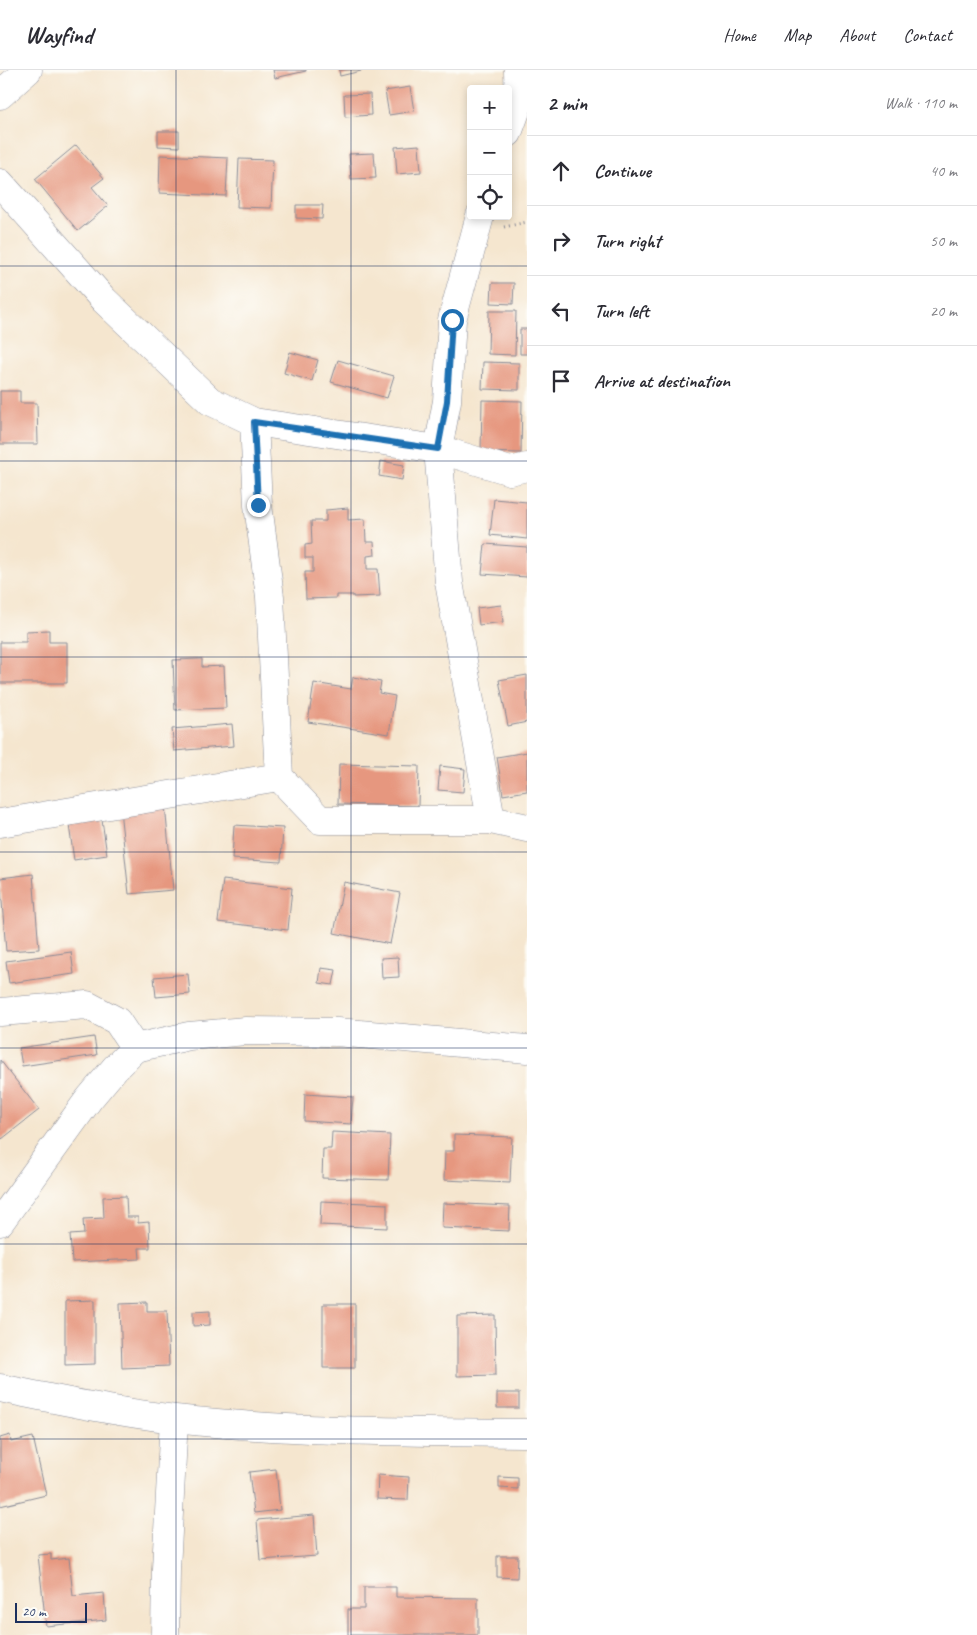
<!DOCTYPE html>
<html lang="en">
<head>
<meta charset="utf-8">
<style>
	:root { --surface:#fff; --page:#f7f7f7; --text:#2b2b33; --muted:#7c7c81; --line:#e1e1e2 }
	body { margin:0; font-family:Caveat,sans-serif; background:var(--page); color:var(--text) }
	.controls { position:absolute; right:15px; top:15px; display:grid; overflow:hidden; border-radius:5px; box-shadow:0 2px 8px #0003 }
	.controls button { width:45px; height:45px; display:grid; place-items:center; padding:0; border:0; border-bottom:1px solid var(--line); background:var(--surface); color:var(--text); font:25px sans-serif }
	.scale { position:absolute; left:15px; bottom:12px; width:72px; box-sizing:border-box; padding-left:5px; border:2px solid #1b2f5e; border-top:0; font-size:14px; line-height:18px; white-space:nowrap; color:#1b2f5e; -webkit-text-stroke:4px #fdfcf7; paint-order:stroke }
	.stop { position:absolute; width:15px; height:15px; margin:-11px; border:4px solid #1f6fb2; border-radius:50%; background:#fff }
	.stop.end { background:#1f6fb2; border-color:#fff; box-shadow:0 1px 5px #0008 }
	.list { margin:0; padding:0; list-style:none }
	h2 { display:flex; justify-content:space-between; align-items:center; height:65px; margin:0; padding:0 20px; font-size:21px }
	h2 small { font-size:16px; font-weight:400; color:var(--muted) }
	.list li { display:grid; grid-template-columns:32px 1fr auto; gap:15px; align-items:center; box-sizing:border-box; height:70px; padding:0 20px; border-top:1px solid var(--line) }
	.list b { display:block; font-size:19px; white-space:nowrap }
	.list em { font-size:16px; font-style:normal; color:var(--muted) }
	.icon { flex:none; width:28px; height:28px; fill:none; stroke:currentColor; stroke-width:2; stroke-linecap:round; stroke-linejoin:round }
	.map { position:relative; flex:none; width:527px; height:1565px; overflow:hidden }
	header { display:flex; align-items:center; gap:30px; box-sizing:border-box; height:70px; padding:0 25px; background:var(--surface); border-bottom:1px solid var(--line) }
	header strong { font-size:24px }
	nav { display:flex; gap:28px; margin-inline-start:auto; font-size:18px }
	main { display:flex }
	aside { flex:1; background:var(--surface) }
	.map>svg:first-child { display:block }
</style>
</head>
<body>
<header>
<strong>Wayfind</strong>
<nav><a>Home</a><a>Map</a><a>About</a><a>Contact</a></nav>
</header>
<main>
<div class="map">
<svg width="527" height="1565" viewBox="0 0 527 1565">
	<rect width="100%" height="100%" fill="#fdfcf7"/>
	<filter id="ink" filterUnits="userSpaceOnUse"><feTurbulence type="fractalNoise" baseFrequency=".02" numOctaves="2"/><feDisplacementMap in="SourceGraphic" scale="10" xChannelSelector="R" yChannelSelector="G"/><feConvolveMatrix kernelMatrix="1 2 1 2 8 2 1 2 1" color-interpolation-filters="sRGB"/></filter>
	<filter id="wash" filterUnits="userSpaceOnUse"><feTurbulence type="fractalNoise" baseFrequency=".0096" numOctaves="4" result="noise"/><feDisplacementMap in="SourceGraphic" scale="20" xChannelSelector="R" yChannelSelector="G"/><feGaussianBlur stdDeviation="1.12" result="paint"/><feColorMatrix in="noise" values="0 0 0 0 0 0 0 0 0 0 0 0 0 0 0 0 0 1.4 0 .05"/><feComposite in="paint" operator="in"/></filter>
	<g filter="url(#wash)">
		<rect width="100%" height="100%" fill="#f5e6cf"/>
		<g id="blocks">
			<path fill="#e6977f" d="M273,0H306V1L275,8Z
				M339,0H361V1L340,6Z
				M410,17L414,41L389,45L385,21Z
				M370,24L371,45L345,47L344,25Z
				M158,61H179V77L158,76Z
				M76,75L104,108L92,117L108,136L78,161L35,109Z
				M419,75L421,102L397,104L395,77Z
				M374,83L376,108L351,109L349,84Z
				M160,85L228,88L226,126L159,123Z
				M239,89L273,90L271,138L237,137Z
				M296,135H323L322,149L296,148Z
				M492,213H514L513,234L491,233Z
				M489,241H516L515,285L488,284Z
				M520,259H527V284H520Z
				M290,282L318,290L312,311L284,303Z
				M338,290L394,306L387,328L331,312Z
				M483,292L519,293V320L482,319Z
				M0,321H20V333H37L38,374H0Z
				M482,330L522,331L521,383L481,382Z
				M381,391L404,395L402,410L379,406Z
				M494,429L527,432V469L490,465Z
				M348,438V450L365,449L366,472H374L375,485L367,486V499H378L380,526L353,527V525H336V528L306,529L305,502H313V488H305V475L312,474L311,451H326V440Z
				M485,474L527,477V507L482,504Z
				M501,535L503,552L479,555L477,538Z
				M49,560V572H67V613H0V572H26V561Z
				M202,589V597L224,596L226,638L175,640L173,590Z
				M527,605V652L508,656L499,610Z
				M353,607L381,612L379,623L395,626L389,664L308,652L314,613L351,619Z
				M232,654L234,676L174,681L172,659Z
				M527,682V721L503,725L497,687Z
				M339,694L419,696L418,736L338,734Z
				M440,696L465,699L463,722L438,720Z
				M165,735L173,820L129,824L120,740Z
				M102,750L107,785L74,790L69,755Z
				M234,755L283,758L281,792L232,789Z
				M33,804L39,879L6,881L0,808Z
				M223,810L292,818L288,860L218,852Z
				M344,812L400,823L390,874L334,863Z
				M71,882L74,904L9,913L6,891Z
				M398,887L399,907L382,908L381,888Z
				M321,898L336,900L333,915L319,913Z
				M188,904L190,924L156,927L154,907Z
				M94,967L97,985L22,996L19,978Z
				M0,990L39,1040L2,1069L0,1065Z
				M305,1024L353,1027L351,1054L304,1051Z
				M332,1062L390,1065L388,1110L322,1108L323,1079H331Z
				M454,1065L512,1067L510,1113L444,1110L445,1081H454Z
				M126,1126L127,1147H138V1153L149,1152L150,1178H139L140,1189L72,1192L70,1165L84,1164L83,1149L104,1148L103,1127Z
				M321,1131L387,1134V1158L320,1155Z
				M443,1133L510,1136L509,1161L442,1158Z
				M95,1230V1294L65,1295V1231Z
				M147,1232V1241H167L169,1296L122,1298L120,1233Z
				M323,1234H355V1298H323Z
				M210,1241V1255L193,1256V1242Z
				M495,1245L496,1305L457,1306V1246Z
				M497,1323H519V1338H497Z
				M10,1365L11,1372L33,1367L46,1425L0,1436V1368Z
				M276,1399L280,1440L254,1443L249,1402Z
				M378,1405L409,1407L408,1430L377,1429Z
				M499,1407L518,1408V1419L499,1418Z
				M314,1445L317,1486L260,1490L257,1450Z
				M51,1484V1490L69,1488L73,1526L104,1523L106,1550L46,1556L38,1485Z
				M497,1486H518L517,1508L497,1507Z
				M364,1517H396V1527L478,1528V1565H348V1539H364Z"/>
		</g>
	</g>
	<g filter="url(#ink)">
		<use href="#blocks" fill-opacity="0" stroke="#888a96" stroke-width="1"/>
		<g fill="none" stroke-linecap="round" stroke-linejoin="round">
			<defs>
				<path id="minor" d="M0,25L28,0
					M508,63L519,33L518,0
					M0,113L104,230L210,331L254,352L438,379L510,401L527,397
					M480,146L452,250L447,331L438,379L449,512L491,750
					M254,352L258,435L270,527L279,707L320,750H491L527,758
					M0,753L279,707
					M0,942L87,935L117,951L135,978
					M0,1152L89,1029L115,998L135,978L189,966L246,961L337,962L527,979
					M0,1318C58,1330 116,1342 175,1349C292,1362 410,1362 527,1363
					M165,1565L166,1499L174,1349"/>
			</defs>
			<use href="#minor" stroke="#888a96" stroke-width="29"/>
			<path stroke="#888a96" stroke-width="3" stroke-dasharray="1 4" stroke-linecap="butt" d="M504,157L527,152"/>
			<use href="#minor" stroke="#fff" stroke-width="28"/>
		</g>
	</g>
	<g fill="none" stroke-linecap="round" stroke-linejoin="round" filter="url(#ink)">
		<path stroke="#1f6fb2" stroke-width="6" d="M258,435L254,352L438,379L447,331L452,250"/>
	</g>
	<path fill="none" stroke="#1b2f5e" stroke-width="1" stroke-opacity="0.55" d="M176,0V1565M351,0V1565M0,196H527M0,391H527M0,587H527M0,782H527M0,978H527M0,1174H527M0,1369H527"/>
</svg>
<div class="controls">
<button>+</button>
<button>−</button>
<button><svg class="icon" aria-label="locate" viewBox="0 0 24 24"><circle cx="12" cy="12" r="6"/><path d="M12 2v4M12 18v4M2 12h4M18 12h4"/></svg></button>
</div>
<div class="scale">20 m</div>
<div class="stop" style="left:452px;top:250px"></div>
<div class="stop end" style="left:258px;top:435px"></div>
</div>
<aside>
<h2>2 min<small>Walk · 110 m</small></h2>
<ul class="list">
<li><svg class="icon" aria-label="ahead" viewBox="0 0 24 24"><path d="M12 20V5M6 11l6-6 6 6"/></svg><div><b>Continue</b></div><em>40 m</em></li>
<li><svg class="icon" aria-label="right" viewBox="0 0 24 24"><path d="M7 20v-9h11M14 6l5 5-5 5"/></svg><div><b>Turn right</b></div><em>50 m</em></li>
<li><svg class="icon" aria-label="left" viewBox="0 0 24 24"><path d="M17 20v-9H6M10 6l-5 5 5 5"/></svg><div><b>Turn left</b></div><em>20 m</em></li>
<li><svg class="icon" aria-label="arrive" viewBox="0 0 24 24"><path d="M6 21V4h12l-3 4 3 4H6"/></svg><div><b>Arrive at destination</b></div></li>
</ul>
</aside>
</main>
</body>
</html>
